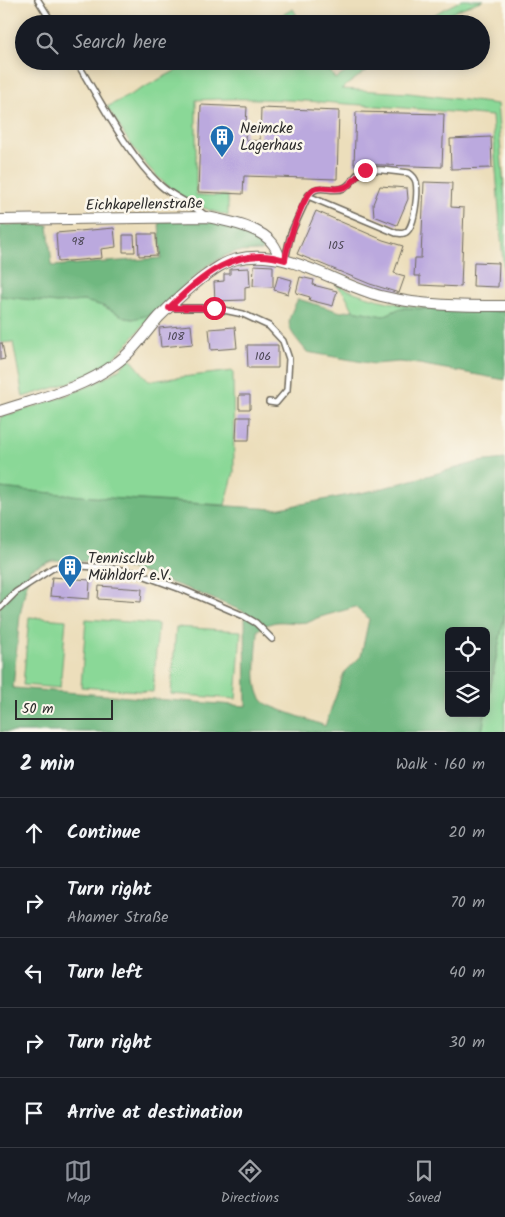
<!DOCTYPE html>
<html lang="en">
<head>
<meta charset="utf-8">
<style>
	:root { --surface:#171b24; --page:#242831; --text:#f1f3f6; --muted:#9ea1a6; --line:#363941; --accent:#8c9099 }
	body { margin:0; font-family:Kalam,sans-serif; background:var(--page); color:var(--text) }
	.controls { position:absolute; right:15px; bottom:15px; display:grid; overflow:hidden; border-radius:8px; box-shadow:0 2px 12px #0003 }
	.controls button { width:45px; height:45px; display:grid; place-items:center; padding:0; border:0; border-bottom:1px solid var(--line); background:var(--surface); color:var(--text); font:25px sans-serif }
	.scale { position:absolute; left:15px; bottom:12px; width:98px; box-sizing:border-box; padding-left:5px; border:2px solid #2b2b2b; border-top:0; font-size:14px; line-height:18px; white-space:nowrap; color:#2b2b2b; -webkit-text-stroke:4px #fbf7ec; paint-order:stroke }
	.stop { position:absolute; width:15px; height:15px; margin:-11px; border:4px solid #e11d48; border-radius:50%; background:#fff }
	.stop.end { background:#e11d48; border-color:#fff; box-shadow:0 1px 5px #0008 }
	.list { margin:0; padding:0; list-style:none }
	h2 { display:flex; justify-content:space-between; align-items:center; height:65px; margin:0; padding:0 20px; font-size:21px }
	h2 small { font-size:16px; font-weight:400; color:var(--muted) }
	.list li { display:grid; grid-template-columns:32px 1fr auto; gap:15px; align-items:center; box-sizing:border-box; height:70px; padding:0 20px; border-top:1px solid var(--line) }
	.list b { display:block; font-size:19px; white-space:nowrap }
	.list p { margin:0; font-size:16px; white-space:nowrap; color:var(--muted) }
	.list em { font-size:16px; font-style:normal; color:var(--muted) }
	.icon { flex:none; width:28px; height:28px; fill:none; stroke:currentColor; stroke-width:2; stroke-linecap:round; stroke-linejoin:round }
	.map { position:relative; flex:none; width:505px; height:732px; overflow:hidden }
	.search { position:absolute; background:var(--surface); box-shadow:0 2px 12px #0003; left:15px; right:15px; top:15px; height:55px; display:flex; align-items:center; gap:12px; box-sizing:border-box; padding:0 18px; border-radius:28px; color:var(--muted); font-size:19px }
	.sheet { height:415px; background:var(--surface) }
	nav { display:flex; justify-content:space-around; align-items:center; box-sizing:border-box; height:70px; border-top:1px solid var(--line); background:var(--surface); font-size:14px; color:var(--muted) }
	nav a { display:grid; justify-items:center; gap:2px }
	nav .on { color:var(--accent) }
	.map>svg:first-child { display:block }
</style>
</head>
<body>
<div class="map">
<svg width="505" height="732" viewBox="0 0 505 732">
	<rect width="100%" height="100%" fill="#fbf7ec"/>
	<filter id="ink" filterUnits="userSpaceOnUse"><feTurbulence type="fractalNoise" baseFrequency=".02" numOctaves="2"/><feDisplacementMap in="SourceGraphic" scale="10" xChannelSelector="R" yChannelSelector="G"/><feConvolveMatrix kernelMatrix="1 2 1 2 8 2 1 2 1" color-interpolation-filters="sRGB"/></filter>
	<filter id="wash" filterUnits="userSpaceOnUse"><feTurbulence type="fractalNoise" baseFrequency=".0096" numOctaves="4" result="noise"/><feDisplacementMap in="SourceGraphic" scale="20" xChannelSelector="R" yChannelSelector="G"/><feGaussianBlur stdDeviation="1.12" result="paint"/><feColorMatrix in="noise" values="0 0 0 0 0 0 0 0 0 0 0 0 0 0 0 0 0 1.4 0 .05"/><feComposite in="paint" operator="in"/></filter>
	<g filter="url(#wash)">
		<rect width="100%" height="100%" fill="#ecdebb"/>
		<path fill="#8ad897" stroke="#5a8261" d="M462,0H483L457,10L434,24H419L442,10Z
			M293,9L302,24H265Z
			M194,61H324L335,79L365,61H380L341,89L409,93L497,104L505,200V301H503V264L492,116C444,111 396,107 348,104C298,100 247,97 196,100V195L228,196V216C220,213 210,211 202,207C155,187 133,148 107,107Z
			M335,284C392,311 444,309 505,310V312L401,308L383,316L353,310L345,294Z
			M0,296L57,303L84,301L103,306L126,318L133,319L153,314C139,330 125,349 108,362C84,381 52,388 23,397L13,342L0,343Z
			M130,358L149,381L233,371L234,472L225,505L92,497L0,488V417C32,408 112,384 130,358Z
			M505,612V732H482Z
			M29,617L66,620L60,688L23,685Z
			M86,619L158,624L153,692L81,687Z
			M176,627L241,631L236,699L171,694Z"/>
		<path fill="#6fb880" stroke="#4d7256" fill-rule="evenodd" d="M159,221C195,221 240,217 267,246L262,251L235,252L225,256L208,265L153,314L133,319L126,318L103,306L84,301L57,303L0,296V225H48L52,266L161,258Z
			M298,299L341,312L353,310L383,316L401,308L505,312V380L419,364L399,362L374,364L307,352C288,328 283,327 298,299Z
			M505,459V612L486,708V631H449V713H485L482,732H0V488L92,497L275,509L376,490L478,462ZM52,560L96,562L140,572L186,588L245,612L246,706L13,688L20,615L30,569ZM355,607L369,619L361,656L344,673L325,726C316,722 268,707 264,702C250,689 258,648 258,630C278,616 285,625 307,622C311,622 313,620 317,618C329,614 343,611 355,607Z"/>
		<g id="blocks">
			<path fill="#bba9de" d="M201,105L247,107L245,140L260,141L261,108L339,111L337,179L244,176L243,194L198,192Z
				M356,112L444,114L442,167L354,164Z
				M491,137L492,168L451,169L450,139Z
				M424,182L452,183L451,207L464,208L461,287L420,285V276H414L415,258H421Z
				M380,186L407,188L408,199L397,225L374,216L373,204Z
				M316,211L383,240L403,246L394,273L405,276L399,293L370,284L297,254Z
				M114,228L116,247L101,249L102,258L58,262L56,233Z
				M138,234H156L157,255L139,256Z
				M123,235H134L135,252H123Z
				M474,262L499,263L498,287L473,286Z
				M254,265L273,266V287L253,286Z
				M249,268L250,286L245,287V300L215,301L214,282L224,281V274H230V269Z
				M278,276L292,280L288,294L274,290Z
				M300,277L314,280L313,285L337,291L333,306L309,300L310,297L296,293Z
				M191,325L193,344L161,347L159,328Z
				M235,327L237,348L211,350L209,329Z
				M0,343H2L5,359L0,360Z
				M247,345H278V368H248Z
				M239,395H250V409H239Z
				M237,417H250L249,440H236Z
				M52,577L90,580L89,599L50,596Z
				M99,586L142,589L141,602L98,599Z"/>
		</g>
	</g>
	<g filter="url(#ink)">
		<use href="#blocks" fill-opacity="0" stroke="#6f6a5d" stroke-width="1"/>
		<g fill="none" stroke-linecap="round" stroke-linejoin="round">
			<defs>
				<path id="lane" d="M38,0L53,24
					M76,61C100,100 127,154 160,185C174,198 193,204 207,217
					M285,260L291,233L308,196L396,233C399,233 402,234 404,233C415,231 418,191 416,182C415,178 412,175 409,173C398,172 374,168 365,170C355,172 353,184 344,188C330,194 319,181 308,196
					M169,308H214L243,314L269,326L283,341L289,359L287,390L276,403L269,402
					M0,608L16,592L53,568L66,565L110,568L137,573L186,591L244,616L256,623L272,639"/>
				<path id="street" d="M0,220L207,217C226,221 261,227 273,244C276,248 278,253 280,258
					M0,411C39,398 82,389 115,364C133,352 145,333 159,317C172,304 186,291 201,279C212,271 223,262 237,259C287,247 334,284 381,296C421,306 464,306 505,306"/>
			</defs>
			<use href="#lane" stroke="#6f6a5d" stroke-width="8"/>
			<use href="#street" stroke="#6f6a5d" stroke-width="12"/>
			<use href="#lane" stroke="#fff" stroke-width="5"/>
			<use href="#street" stroke="#fff" stroke-width="10"/>
		</g>
	</g>
	<g fill="none" stroke-linecap="round" stroke-linejoin="round" filter="url(#ink)">
		<path stroke="#e11d48" stroke-width="6" d="M214,308H169C201,277 237,244 285,260C287,246 302,196 314,189C324,185 335,192 345,187C353,184 356,175 365,170"/>
	</g>
	<defs>
		<symbol id="building-pin" viewBox="-11 -11 22 30"><path d="M0 17L-7.5 6A9.5 9.5 0 1 1 7.5 6Z" fill="#1f6fb2" stroke="#fbf7ec"/><path d="M-4-6H4V6H1V3H-1V6H-4ZM-2.5-4.3h1.7v1.8h-1.7ZM.8-4.3h1.7v1.8H.8ZM-2.5-1h1.7V.8h-1.7ZM.8-1h1.7V.8H.8Z" fill="#fff"/></symbol>
	</defs>
	<g fill-rule="evenodd">
		<use href="#building-pin" x="208" y="123" width="28" height="38"/>
		<use href="#building-pin" x="56" y="553" width="28" height="38"/>
	</g>
	<g text-anchor="middle" stroke-width="5" stroke-linejoin="round" paint-order="stroke">
		<g font-size="12" fill="#4f4a58">
			<text x="78" y="245">98</text>
			<text x="336" y="249">105</text>
			<text x="176" y="340">108</text>
			<text x="263" y="360">106</text>
		</g>
		<g font-size="15" fill="#2b2b2b" stroke="#fbf7ec" text-anchor="start">
			<text x="240" y="133">Neimcke<tspan x="240" dy="17">Lagerhaus</tspan></text>
			<text x="88" y="563">Tennisclub<tspan x="88" dy="17">Mühldorf e.V.</tspan></text>
		</g>
		<g font-size="15" fill="#2b2b2b" stroke="#fbf7ec">
			<text transform="translate(144 204) rotate(-1)" y="5">Eichkapellenstraße</text>
		</g>
	</g>
</svg>
<div class="controls">
<button><svg class="icon" aria-label="locate" viewBox="0 0 24 24"><circle cx="12" cy="12" r="6"/><path d="M12 2v4M12 18v4M2 12h4M18 12h4"/></svg></button>
<button><svg class="icon" aria-label="layers" viewBox="0 0 24 24"><path d="M12 4l9 5-9 5-9-5zM3 14l9 5 9-5"/></svg></button>
</div>
<div class="scale">50 m</div>
<div class="stop" style="left:214px;top:308px"></div>
<div class="stop end" style="left:365px;top:170px"></div>
<div class="search"><svg class="icon" aria-label="search" viewBox="0 0 24 24"><circle cx="10" cy="10" r="6"/><path d="M15 15l6 6"/></svg>Search here</div>
</div>
<section class="sheet">
<h2>2 min<small>Walk · 160 m</small></h2>
<ul class="list">
<li><svg class="icon" aria-label="ahead" viewBox="0 0 24 24"><path d="M12 20V5M6 11l6-6 6 6"/></svg><div><b>Continue</b></div><em>20 m</em></li>
<li><svg class="icon" aria-label="right" viewBox="0 0 24 24"><path d="M7 20v-9h11M14 6l5 5-5 5"/></svg><div><b>Turn right</b><p>Ahamer Straße</p></div><em>70 m</em></li>
<li><svg class="icon" aria-label="left" viewBox="0 0 24 24"><path d="M17 20v-9H6M10 6l-5 5 5 5"/></svg><div><b>Turn left</b></div><em>40 m</em></li>
<li><svg class="icon" aria-label="right" viewBox="0 0 24 24"><path d="M7 20v-9h11M14 6l5 5-5 5"/></svg><div><b>Turn right</b></div><em>30 m</em></li>
<li><svg class="icon" aria-label="arrive" viewBox="0 0 24 24"><path d="M6 21V4h12l-3 4 3 4H6"/></svg><div><b>Arrive at destination</b></div></li>
</ul>
</section>
<nav>
<a class="on"><svg class="icon" aria-label="map" viewBox="0 0 24 24"><path d="M3 6l6-2 6 2 6-2v14l-6 2-6-2-6 2zM9 4v14M15 6v14"/></svg>Map</a>
<a><svg class="icon" aria-label="directions" viewBox="0 0 24 24"><path d="M12 3l9 9-9 9-9-9zM9 14v-3h6M13 9l2 2-2 2"/></svg>Directions</a>
<a><svg class="icon" aria-label="saved" viewBox="0 0 24 24"><path d="M7 4h10v16l-5-4-5 4z"/></svg>Saved</a>
</nav>
</body>
</html>
